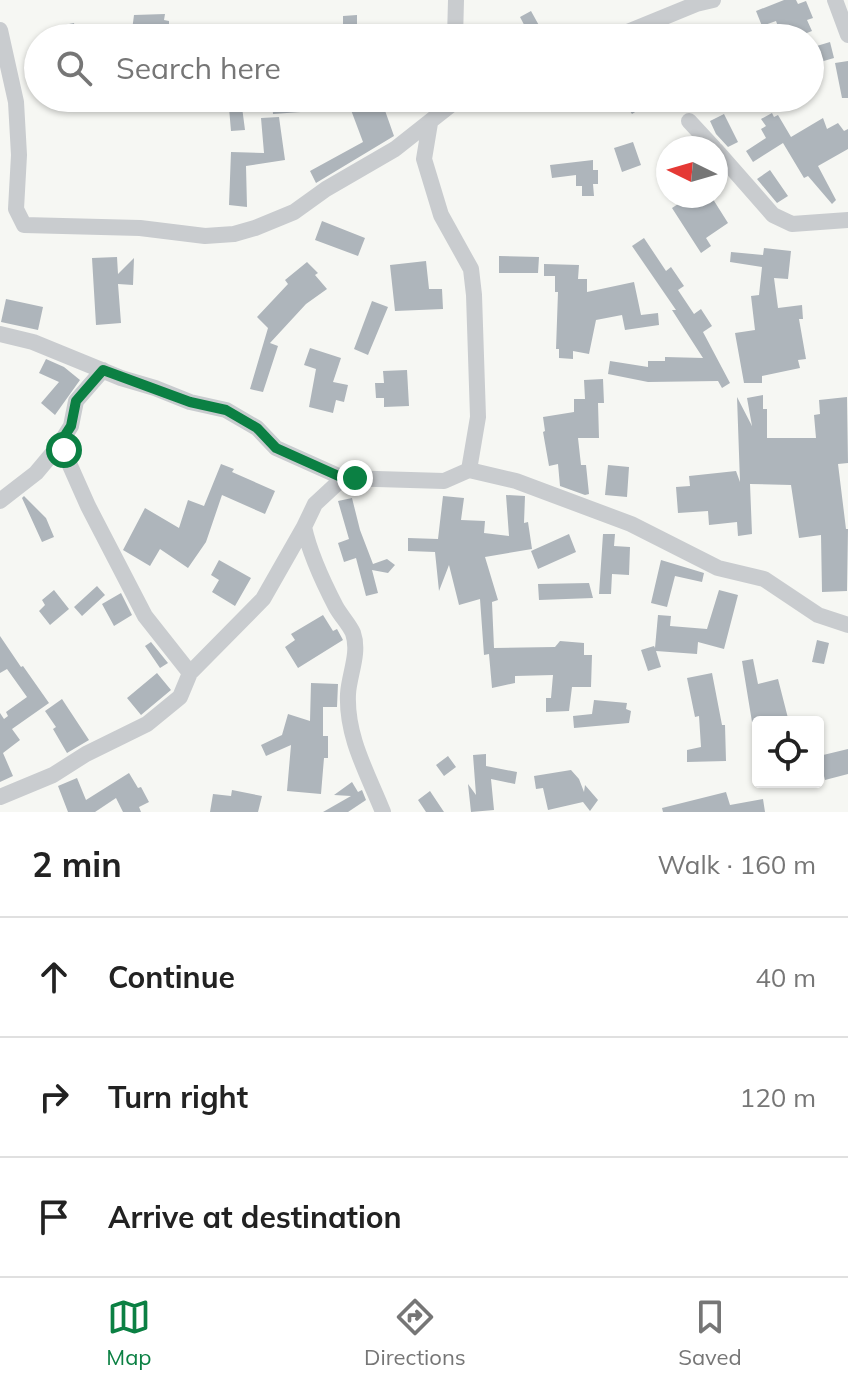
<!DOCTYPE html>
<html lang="en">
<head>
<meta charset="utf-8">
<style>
	:root { --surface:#fff; --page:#f6f6f6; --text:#222; --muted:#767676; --line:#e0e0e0; --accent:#0b8043 }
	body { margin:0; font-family:Mulish,sans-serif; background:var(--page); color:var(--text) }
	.controls { position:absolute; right:24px; bottom:24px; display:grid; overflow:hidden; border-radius:8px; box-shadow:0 2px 6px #0004 }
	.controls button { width:72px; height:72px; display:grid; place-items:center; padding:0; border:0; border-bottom:2px solid var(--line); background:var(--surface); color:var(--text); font:40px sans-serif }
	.compass { position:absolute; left:656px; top:136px; width:72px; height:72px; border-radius:50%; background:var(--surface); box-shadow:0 2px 6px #0004; rotate:275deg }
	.stop { position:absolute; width:24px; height:24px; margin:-18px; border:6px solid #0b8043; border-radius:50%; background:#fff }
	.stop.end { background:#0b8043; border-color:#fff; box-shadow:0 2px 8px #0008 }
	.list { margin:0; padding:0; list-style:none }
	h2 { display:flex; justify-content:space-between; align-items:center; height:104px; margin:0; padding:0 32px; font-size:34px }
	h2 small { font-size:26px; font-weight:400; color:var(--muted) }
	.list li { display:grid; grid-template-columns:52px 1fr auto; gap:24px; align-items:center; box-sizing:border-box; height:120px; padding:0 32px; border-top:2px solid var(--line) }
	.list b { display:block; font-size:30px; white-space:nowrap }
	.list em { font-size:26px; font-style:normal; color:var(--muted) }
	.icon { flex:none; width:44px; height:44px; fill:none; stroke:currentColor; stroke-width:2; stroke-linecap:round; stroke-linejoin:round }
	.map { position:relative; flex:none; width:848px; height:812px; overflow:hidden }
	.search { position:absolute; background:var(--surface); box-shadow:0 2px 6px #0004; left:24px; right:24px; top:24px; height:88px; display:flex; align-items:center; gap:20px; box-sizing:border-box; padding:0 28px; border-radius:44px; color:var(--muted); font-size:30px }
	.sheet { height:464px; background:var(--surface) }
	nav { display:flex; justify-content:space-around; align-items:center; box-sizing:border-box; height:112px; border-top:2px solid var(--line); background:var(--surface); font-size:22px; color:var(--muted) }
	nav a { display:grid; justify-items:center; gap:4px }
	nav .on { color:var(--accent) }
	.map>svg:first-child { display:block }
</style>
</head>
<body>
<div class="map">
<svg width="848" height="812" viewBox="0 0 848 812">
	<rect width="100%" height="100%" fill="#f6f7f3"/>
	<path fill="#aeb5bb" d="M784,0H796L798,4L806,1L813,18L807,20L812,31L794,38L792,35L782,38L776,21L762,26L756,11Z
		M531,11L546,38H531L520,17Z
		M165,14L164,20L169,21V35L164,38H131L134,15Z
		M357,15V32H343V16Z
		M74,23L77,38H62L59,26Z
		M830,42L834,58L810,65V48Z
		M848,61V98H842L835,63Z
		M272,98H370V106L382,102L394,136L316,183L310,171L363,142L351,110L356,108L273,114Z
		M636,98H657L632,114L626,105Z
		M242,107L245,130L231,131L229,108Z
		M772,113L774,117L778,115L791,137L823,118L827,129L838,123L844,131L848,129V149L818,166L836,200L832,204L808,176L804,178L783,143L753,162L746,151L766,138L761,129L766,126L761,119Z
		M724,114L738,142L728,147L716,134L710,121Z
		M279,117L285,160L246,166L247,207L229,205L231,152L264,153L261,118Z
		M633,142L641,165L622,172L614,148Z
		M593,160V170H598V184H593L594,196H582V186H576V175L552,178L550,165Z
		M770,170L788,196L777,203L757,179Z
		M690,196H711L728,223L706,238L711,246L701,253L672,208Z
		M322,221L365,238L358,256L315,240Z
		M644,238L666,271L671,267L684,286L678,290L694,314L701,309L712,326L703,332L730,383L722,388L718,381L648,382L608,374L610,361L648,367V361H665V357L703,358L672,310H676L632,246Z
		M764,248L791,251L788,279L774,278L778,308L802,305L803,319H799L806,359L798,360L800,368L762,376V383H744L735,333L755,330L751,296L759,295L762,267L730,262L731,252L763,255Z
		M499,256L539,257L538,273H499Z
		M117,257L118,274L134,258L133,285L118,284L121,323L96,325L92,258Z
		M426,261L429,289H442L443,309L395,311L390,265Z
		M307,262L318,273L315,275L327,289L306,304L270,343L278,346L263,392L250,389L268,328L257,317L288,284L285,280Z
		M544,264L579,265L578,279H587V292L634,282L641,315L658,313L659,325L625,330L622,315L596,320L589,354L573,351V359L559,358V349H556L558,292H555V276H544Z
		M6,299L43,307L38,330L1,322Z
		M372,301L388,307L368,355L354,349Z
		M310,348L341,358L333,382L348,385L344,402L336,400L333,413L309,407L316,369L304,365Z
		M46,359L64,367L80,380L55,415L41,403L59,382L39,373Z
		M407,370L409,406L384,407V398H376L375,383H384L383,371Z
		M603,379L604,403H598L599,438H578L581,465H586L589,494L585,495L560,486L558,464L549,466L543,432L545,431L543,417L574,412V399H585L584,380Z
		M763,395V409H767V438H816L814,415L820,414L819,400L847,397L848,463L838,464L846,529H848L847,591L822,592L821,535L799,538L791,485L750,484L752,534L738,536L737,522L709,525L708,511L678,513L676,487L690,486L689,476L736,471L740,482L737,397L752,426L747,398Z
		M221,464L234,469L232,472L275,491L265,514L222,495L206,542L188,568L160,549L150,566L123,550L145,508L179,528L188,500L204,506Z
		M608,465L629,467L627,497L605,495Z
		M506,495L525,496L524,523L528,522L532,549L485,557L498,600L492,602L494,648L555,647L560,641L584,643V655H592L591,687H572L569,711L546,712V698H551L553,675L515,676V683L492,688L489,654L484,655L480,599L459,605L449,565L439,591L435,552L408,551V538L438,539L443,496L464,498L461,520L485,521L484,533L509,536Z
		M24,496L46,518L54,537L42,542L22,498Z
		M352,498L360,530L373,564L387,559L395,565L388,573L372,570L378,593L366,596L356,558L344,562L338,543L349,539L338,501Z
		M569,534L576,552L538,569L531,551Z
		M603,534H615L614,546L630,547L629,575L612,574L611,594H599Z
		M219,560L251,578L235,606L212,592L219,580L211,575Z
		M661,560L704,573L702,582L675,576L667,607L651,603Z
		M589,583L593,598L539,600L538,584Z
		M97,586L105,595L82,616L74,607Z
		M54,590L69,609L50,625L39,611L45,605L42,600Z
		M719,590L738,595L724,649L698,642L697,654L656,651L661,667L648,671L641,650L654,646L655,648L658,615L671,616L670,626L707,629Z
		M121,593L132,615L114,626L102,604Z
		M323,615L333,631L337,629L343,640L298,668L285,647L295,640L291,634Z
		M0,636L21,667L23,666L49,703L12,729L20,740L3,753L13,776L0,782V713L4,719L8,716L6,712L27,697L7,669L0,673Z
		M817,640L829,643L824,664L812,662Z
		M151,642L168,663L160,668L145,646Z
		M753,659L758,684L778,679L789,722H752L742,661Z
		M157,673L171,690L141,715L127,698Z
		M712,673L722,725H725L726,761L687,762V750L701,747L699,716L695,717L687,678Z
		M311,683L338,684L337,707H323V736H328V758H324L321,794L287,791L291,745L266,756L261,745L282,735L288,714L310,721Z
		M62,699L89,740L67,753L53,729L56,727L45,711Z
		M594,700L627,703L626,709L631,711L629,723L574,728L573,716L592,714Z
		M848,749V774L825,780L819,756Z
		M486,754V766L517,772L515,784L491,779L494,810L471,812L468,784L476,795L473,755Z
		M448,756L456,767L444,776L436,765Z
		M571,770L579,779L584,792L585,785L598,800L590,811L583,802L548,810L543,788L536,789L534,776Z
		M129,773L138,788L141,787L149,802L139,807L141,812H123L116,798L95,812H68L58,786L77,778L86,800Z
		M352,782L358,792L362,790L366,800L348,812H323L351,796L334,795Z
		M232,790L262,796L258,812H210L213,794L231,796Z
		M430,791L444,812H426L418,800Z
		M726,792L730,805L763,799L765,812H663L662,808Z"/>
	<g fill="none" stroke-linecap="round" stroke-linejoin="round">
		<path stroke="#c9cccf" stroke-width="16" d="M835,0L848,35
			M0,30L16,102L19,155L16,209L24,225L140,228L205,236L234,234L255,228L294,212L326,189L395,149L452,104L466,98
			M455,38L456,0
			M613,38L696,4L713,0
			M689,121L714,148
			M430,123L424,159L441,215L471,269L474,295L478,417L469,470
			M716,150L773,215L792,224L848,220
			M0,334L33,342L121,378L155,388L190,402L226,410L257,428L276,448L343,478L444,481L469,470L516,481L631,524L718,568L764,579L818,615L848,625
			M60,443L88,506L145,616L190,673
			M343,478L315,504L304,527C310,555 323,582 336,607C341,616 349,624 353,633C360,653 349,675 348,694C346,737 368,774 383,812
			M0,501L36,473L57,448L71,426L76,401L103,370
			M0,797L53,775L86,754L147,724L180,697L190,673L263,599L304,527"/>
	</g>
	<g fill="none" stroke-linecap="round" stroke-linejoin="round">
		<path stroke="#0b8043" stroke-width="10" d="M64,450L60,443L71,426L76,401L103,370L190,402L226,410L257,428L276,448L343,478H355"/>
	</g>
</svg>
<div class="controls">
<button><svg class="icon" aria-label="locate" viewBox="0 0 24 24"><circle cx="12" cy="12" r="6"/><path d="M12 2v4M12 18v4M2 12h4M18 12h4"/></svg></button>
</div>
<svg class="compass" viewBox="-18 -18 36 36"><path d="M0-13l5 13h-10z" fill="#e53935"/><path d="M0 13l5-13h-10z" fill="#767676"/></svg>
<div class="stop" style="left:64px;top:450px"></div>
<div class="stop end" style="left:355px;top:478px"></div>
<div class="search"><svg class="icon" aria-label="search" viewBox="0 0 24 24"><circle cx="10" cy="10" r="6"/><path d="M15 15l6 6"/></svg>Search here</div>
</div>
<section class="sheet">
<h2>2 min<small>Walk · 160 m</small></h2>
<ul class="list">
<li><svg class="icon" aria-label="ahead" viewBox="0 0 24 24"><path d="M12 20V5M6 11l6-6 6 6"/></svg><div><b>Continue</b></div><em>40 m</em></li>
<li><svg class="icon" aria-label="right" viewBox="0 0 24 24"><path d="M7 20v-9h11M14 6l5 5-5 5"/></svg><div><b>Turn right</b></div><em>120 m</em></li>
<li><svg class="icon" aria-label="arrive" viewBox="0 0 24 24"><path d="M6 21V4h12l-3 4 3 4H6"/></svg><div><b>Arrive at destination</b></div></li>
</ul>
</section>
<nav>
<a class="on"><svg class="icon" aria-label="map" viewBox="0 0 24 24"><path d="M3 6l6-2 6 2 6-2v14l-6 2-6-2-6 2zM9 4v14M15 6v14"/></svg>Map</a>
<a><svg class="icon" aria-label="directions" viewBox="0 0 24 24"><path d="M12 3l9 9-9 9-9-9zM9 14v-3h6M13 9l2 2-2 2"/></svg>Directions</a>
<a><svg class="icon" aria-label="saved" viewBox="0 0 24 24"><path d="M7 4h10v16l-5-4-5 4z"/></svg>Saved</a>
</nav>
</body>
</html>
